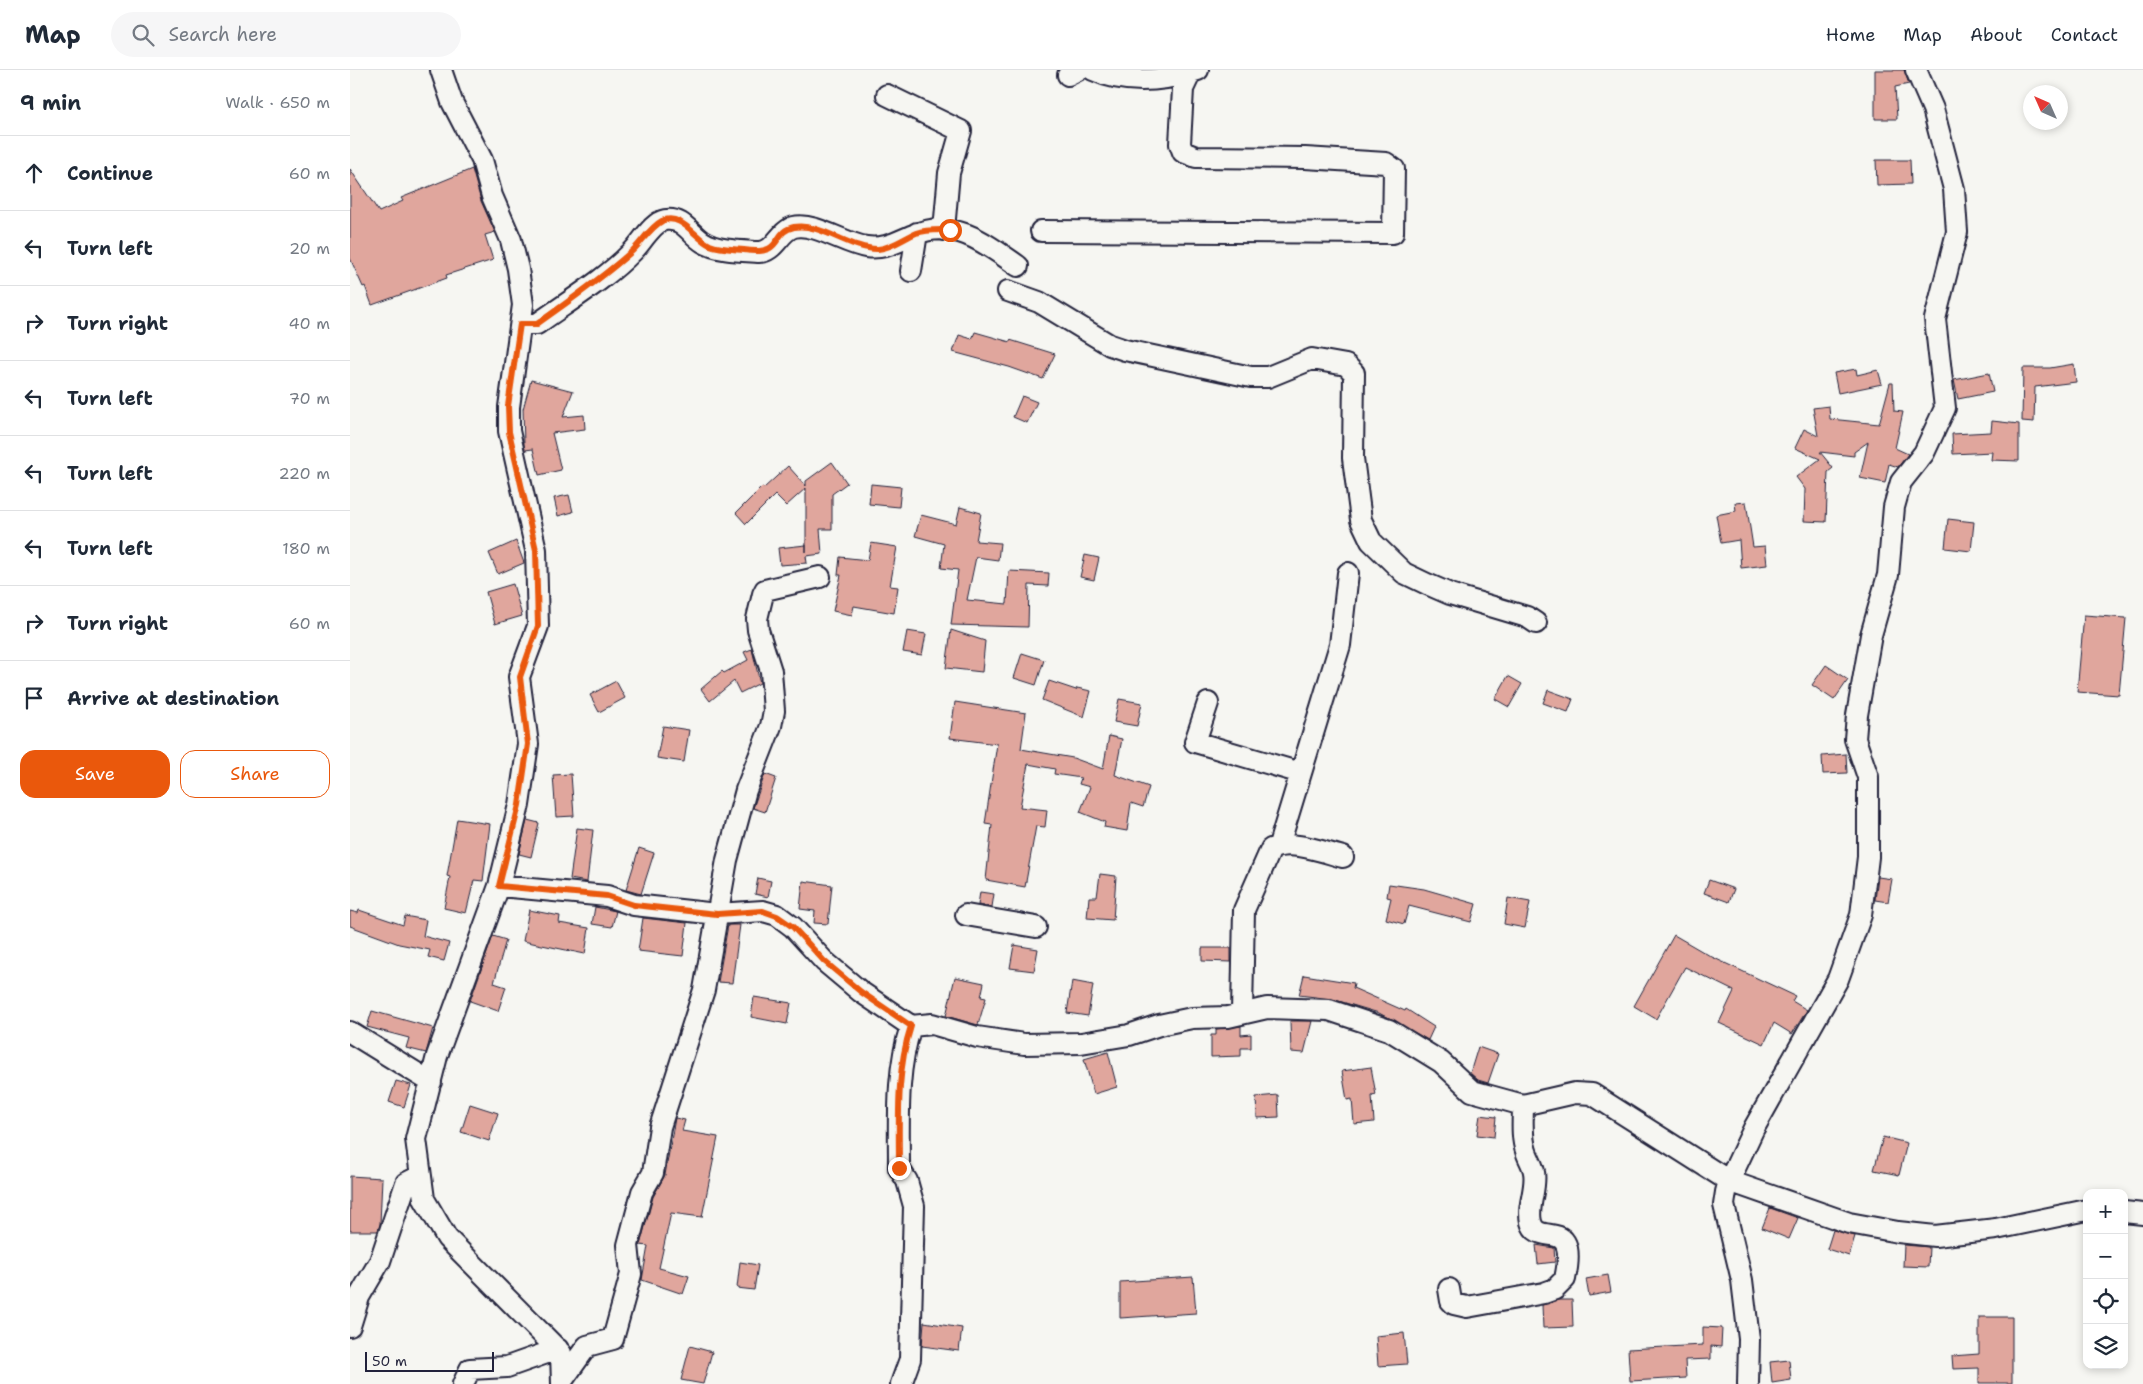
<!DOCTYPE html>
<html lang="en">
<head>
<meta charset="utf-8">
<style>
	:root { --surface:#fff; --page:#f6f6f7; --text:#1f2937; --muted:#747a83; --line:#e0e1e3; --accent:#ea580c }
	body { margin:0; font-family:"Shantell Sans",sans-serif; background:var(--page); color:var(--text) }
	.controls { position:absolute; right:15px; bottom:15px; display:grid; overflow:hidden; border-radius:10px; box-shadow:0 2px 8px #0003 }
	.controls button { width:45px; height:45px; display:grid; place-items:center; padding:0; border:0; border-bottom:1px solid var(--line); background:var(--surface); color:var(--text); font:25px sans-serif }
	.compass { position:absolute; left:1673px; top:15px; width:45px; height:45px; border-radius:50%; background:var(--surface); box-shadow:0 2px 8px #0003; rotate:315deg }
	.scale { position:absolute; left:15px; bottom:12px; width:129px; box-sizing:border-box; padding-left:5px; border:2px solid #22223b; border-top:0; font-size:14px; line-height:18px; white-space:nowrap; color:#22223b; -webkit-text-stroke:4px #f6f6f2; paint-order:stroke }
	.stop { position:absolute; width:15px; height:15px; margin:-11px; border:4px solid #ea580c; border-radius:50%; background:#fff }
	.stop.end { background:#ea580c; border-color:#fff; box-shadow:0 1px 5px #0008 }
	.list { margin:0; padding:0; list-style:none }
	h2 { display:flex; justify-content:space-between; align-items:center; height:65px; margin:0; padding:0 20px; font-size:21px }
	h2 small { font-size:16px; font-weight:400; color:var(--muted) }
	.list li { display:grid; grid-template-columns:32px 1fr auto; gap:15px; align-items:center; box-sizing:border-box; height:75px; padding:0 20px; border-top:1px solid var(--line) }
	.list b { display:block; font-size:19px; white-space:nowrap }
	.list em { font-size:16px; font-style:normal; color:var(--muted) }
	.actions { display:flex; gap:10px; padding:15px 20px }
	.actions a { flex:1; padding:11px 0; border:1px solid var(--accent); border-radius:15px; text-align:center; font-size:18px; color:var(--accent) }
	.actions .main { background:var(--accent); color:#fff }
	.icon { flex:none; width:28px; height:28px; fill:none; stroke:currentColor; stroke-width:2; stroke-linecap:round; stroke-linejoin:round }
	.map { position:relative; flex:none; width:1793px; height:1314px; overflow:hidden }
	header { display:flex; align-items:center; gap:30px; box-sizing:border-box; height:70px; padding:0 25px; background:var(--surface); border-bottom:1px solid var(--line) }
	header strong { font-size:24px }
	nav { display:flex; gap:28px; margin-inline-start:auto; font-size:18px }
	.search { width:350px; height:45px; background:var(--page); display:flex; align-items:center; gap:12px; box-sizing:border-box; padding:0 18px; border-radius:28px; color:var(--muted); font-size:19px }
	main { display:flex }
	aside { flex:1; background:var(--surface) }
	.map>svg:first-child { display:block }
</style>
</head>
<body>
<header>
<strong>Map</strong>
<div class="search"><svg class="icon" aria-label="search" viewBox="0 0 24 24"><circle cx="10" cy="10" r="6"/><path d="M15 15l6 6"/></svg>Search here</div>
<nav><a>Home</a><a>Map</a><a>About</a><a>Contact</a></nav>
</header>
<main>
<aside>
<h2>9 min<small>Walk · 650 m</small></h2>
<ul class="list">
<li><svg class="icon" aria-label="ahead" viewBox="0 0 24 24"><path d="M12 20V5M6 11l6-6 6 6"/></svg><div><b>Continue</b></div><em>60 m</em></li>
<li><svg class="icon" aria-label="left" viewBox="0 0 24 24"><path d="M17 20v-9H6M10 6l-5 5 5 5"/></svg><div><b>Turn left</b></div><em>20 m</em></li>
<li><svg class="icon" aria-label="right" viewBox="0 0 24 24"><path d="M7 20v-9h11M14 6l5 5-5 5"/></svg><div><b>Turn right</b></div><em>40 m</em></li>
<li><svg class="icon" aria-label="left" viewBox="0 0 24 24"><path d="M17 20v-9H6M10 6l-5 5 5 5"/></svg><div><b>Turn left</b></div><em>70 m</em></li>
<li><svg class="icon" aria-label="left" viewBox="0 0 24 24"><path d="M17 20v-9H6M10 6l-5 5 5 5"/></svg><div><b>Turn left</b></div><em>220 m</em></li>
<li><svg class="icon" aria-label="left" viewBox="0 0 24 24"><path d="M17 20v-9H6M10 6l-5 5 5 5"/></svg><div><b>Turn left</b></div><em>180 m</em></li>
<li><svg class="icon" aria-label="right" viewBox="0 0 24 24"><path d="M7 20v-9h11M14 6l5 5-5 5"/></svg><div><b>Turn right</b></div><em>60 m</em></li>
<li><svg class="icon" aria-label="arrive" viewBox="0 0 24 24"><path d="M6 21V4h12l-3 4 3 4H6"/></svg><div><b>Arrive at destination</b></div></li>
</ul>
<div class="actions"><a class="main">Save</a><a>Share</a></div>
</aside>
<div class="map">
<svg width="1793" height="1314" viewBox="0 0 1793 1314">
	<rect width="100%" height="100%" fill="#f6f6f2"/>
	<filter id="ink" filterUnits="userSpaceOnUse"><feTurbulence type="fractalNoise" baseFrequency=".02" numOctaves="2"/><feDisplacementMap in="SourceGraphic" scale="10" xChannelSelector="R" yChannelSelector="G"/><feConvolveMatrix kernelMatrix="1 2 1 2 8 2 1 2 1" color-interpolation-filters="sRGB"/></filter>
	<g filter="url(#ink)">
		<path fill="#e0a69d" stroke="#22223b" d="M1525,0H1554L1559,14L1545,17L1547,49H1525Z
			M1526,90H1560L1561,114L1527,115Z
			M0,99L29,142L53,131L51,128L122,99L131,131L145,162L135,165L143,190L96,205L97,208L22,235L15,216L13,217L0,188Z
			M625,262L660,272V270L705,284L693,309L659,297L603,282L609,265L622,269Z
			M1724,294L1726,312L1685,317L1684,352L1672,351L1673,298H1700Z
			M1506,299L1507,305L1528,300L1532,314L1488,323L1484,303Z
			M1639,303L1643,322L1608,329L1604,310Z
			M181,310L223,321L213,347L234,345L235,359L202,363L211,400L189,405L183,379L175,380L174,375L173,339Z
			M1540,313H1543L1544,341L1553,342L1545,378L1558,384L1548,397L1539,394L1535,413L1510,408L1518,372L1504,382V386L1470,382L1483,398L1478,402L1476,452L1454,451L1455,419L1446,407L1470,389L1445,378L1454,359L1468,366L1463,338L1479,336L1480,349L1529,354Z
			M672,326L687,332L677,353L663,347Z
			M1642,351L1669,354V391L1641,390L1642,382L1603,384L1602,364L1641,362Z
			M482,392L497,413L482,424V459H470L472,484L456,486L457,493L430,495L428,478L456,475V482V418L436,436L425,425L396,454L386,443L412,417L414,418L438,396L456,416V411Z
			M521,414L551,417L549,437L519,434Z
			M219,425L223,442L208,446L204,428Z
			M1396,432L1403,477L1415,476L1417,495L1391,498L1389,470L1371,473L1366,445L1386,441L1385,433Z
			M610,437L631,443L626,471L650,473L648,490L626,487L617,530L657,534L659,501L699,503L698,516L679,515L678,557L601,555L608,500L591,498L594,474L565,466L571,445L606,454Z
			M1598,449L1624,452L1621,481L1595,478Z
			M166,471L174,493L148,504L139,483Z
			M521,473L547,477L540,516L548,517L544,543L504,536L502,545L483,541L491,505H488L490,487L518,490Z
			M735,485L749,488L744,510L730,507Z
			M163,514L172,546L145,554L136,522Z
			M1734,545L1776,548L1769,625L1727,622Z
			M601,560L635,571L632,602L596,598Z
			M557,561L576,564L572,585L553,582Z
			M402,579L410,613L390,623L384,611L360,631L351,619L372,601L374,603L398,590L394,582Z
			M672,583L694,590L686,615L664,608Z
			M1476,595L1498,610L1484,630L1462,615Z
			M1158,606L1172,614L1159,637L1145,629Z
			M266,611L275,628L249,642L240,625Z
			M699,611L726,620L727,618L741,621L734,647L692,630Z
			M1198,620L1223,629L1218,642L1193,633Z
			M769,629L792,633L787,656L764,652Z
			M605,632L676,643L671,679L723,688L753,699L759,666L772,669L765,705L799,717L793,737L781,733L777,761L754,757L755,752L730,742L740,717L729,714L731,708L704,704L705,699L678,694L670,737L697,740L695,757L686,756L675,817L636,810L642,755L635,754L647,674L600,668Z
			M313,656L339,660L334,692L307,688Z
			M1496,684L1497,703L1473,704L1472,686Z
			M221,704L224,746L206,747L203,705Z
			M415,704L426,708L415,742L403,738Z
			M107,749L140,754L133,811L124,810L116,843L94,838L100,807L97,806Z
			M177,750L189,753L181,787L169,784Z
			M227,758L243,760L237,812L220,809Z
			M289,778L304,783L291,824L276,820Z
			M750,804L766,806L763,850L737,848L739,827H747Z
			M1528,807L1542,809L1538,832L1525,830Z
			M408,808L421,811L418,827L405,824Z
			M1359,810L1384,819L1379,832L1354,823Z
			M453,811L482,815L478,854L464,853L465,841L450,839Z
			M1039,814L1074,819L1126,834L1121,852L1059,836L1054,854L1036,849L1041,828L1037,827Z
			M630,822L644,824L642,837L628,835Z
			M1158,828L1180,832L1175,858L1154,854Z
			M245,837L266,841L262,857L242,854Z
			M9,840L53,855L55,846L76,850L73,866L99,873L94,891L78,887L80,880L49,874L0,856V841L8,843Z
			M179,840L210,846L209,853L239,858L235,884L173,871Z
			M293,848L337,853L333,886L288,881Z
			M378,855H390L382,913L368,912Z
			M1324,865L1362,887L1445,926L1442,931L1457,940L1442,964L1424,953L1414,974L1369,953L1384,921L1335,897L1306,949L1284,936Z
			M143,866L156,870L144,913L156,917L148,941L120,931Z
			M664,875L688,879L684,901L660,898Z
			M852,878H881V892L852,891Z
			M954,905L1004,913L1003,918L1055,941L1056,939L1084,957L1078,970L1029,943L982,929L949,925Z
			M605,907L634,913L631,927L636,928L628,955L596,946Z
			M722,911L743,915L738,946L717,943Z
			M404,927L441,933L437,954L401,947Z
			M22,941L83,958L76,983L56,978L59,968L17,957Z
			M940,951H962L954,983L941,982Z
			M891,956V965L901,964V978H891V986L861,987V965H866V959Z
			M1128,977L1148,984L1138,1013L1128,1010L1120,1003Z
			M758,982L767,1017L744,1024L734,989Z
			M1021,997L1026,1025L1022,1026L1024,1052L1004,1054L1002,1029L997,1030L992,1001Z
			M46,1011L61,1015L54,1037L39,1032Z
			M928,1025L929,1047L907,1048L906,1027Z
			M120,1034L148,1043L139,1071L111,1062Z
			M1130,1045L1146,1047L1144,1067L1127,1065Z
			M325,1048L335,1050L332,1061L368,1067L352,1147L321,1143L309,1198L339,1206L333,1224L292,1210L298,1176L290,1175L303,1127L315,1105Z
			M1533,1067L1557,1073L1549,1105L1524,1100Z
			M0,1106L32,1108L30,1154L28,1161H0Z
			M1420,1138L1448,1148L1439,1169L1412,1158Z
			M1483,1160L1505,1166L1499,1186L1477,1179Z
			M1186,1175L1204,1178L1205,1192L1188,1194Z
			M1554,1175L1579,1177L1578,1197L1553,1196Z
			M390,1192L408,1195L404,1220L387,1218Z
			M1258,1205L1261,1222L1239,1226L1236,1209Z
			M843,1207L846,1243L770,1248V1212Z
			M1208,1230H1222L1223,1257L1193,1258L1192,1235Z
			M1629,1247H1662V1313H1629V1298L1603,1299L1602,1286L1629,1284Z
			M574,1252L612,1258L609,1281L572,1276Z
			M1353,1257L1372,1258L1371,1277L1361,1276V1289L1335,1290L1336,1308L1280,1311L1278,1279L1353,1275Z
			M1054,1263L1057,1294L1028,1296L1026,1266Z
			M340,1276L362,1282L353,1314L331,1310Z
			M1439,1290L1441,1310L1422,1313L1420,1292Z"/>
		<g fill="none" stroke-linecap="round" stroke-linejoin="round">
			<defs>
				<path id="minor" d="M91,0L102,32L132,90L142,126L161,170L168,199L173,235L159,337V361L186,480L188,556L169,607L178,674L169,735L149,816L87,986L66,1069L74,1129L97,1168L211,1283L212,1314
					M743,0C773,14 810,12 841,2
					M718,5L728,0
					M537,25L611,61L599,103L594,160
					M691,161L1043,163L1044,99L1036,93L955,88L846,87L833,82L830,74L833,19L841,2L848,0
					M561,201L567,163
					M658,221L689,232L760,275L775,280L901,307H918L962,289L996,295L1004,303L1003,388L1011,450L1021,471L1054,503L1077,514L1100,524L1177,547L1186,553
					M171,254H187C219,231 256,209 283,181C292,172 303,152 315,150C333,147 340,164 353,172C367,181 392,181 408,182C425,183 429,161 444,157C464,152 495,174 516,177C535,180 548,171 566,164C605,148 638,175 668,196
					M858,633L845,672L951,703
					M929,775L990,575L998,503
					M149,816L257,826L284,835L367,844L413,841L427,845L443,857L474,891L511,922L561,956L582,954L627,967L674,974L731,973L779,965L809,955L842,948L878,947L917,938L979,940L1039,960L1091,992L1122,1021L1173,1035L1225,1023L1242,1024L1379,1111L1499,1153L1548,1162L1585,1166L1646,1159L1737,1140
					M616,845L686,857
					M892,943L894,840L921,779C941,769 973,782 993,787
					M0,962L81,1012
					M1774,1142L1793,1144
					M1099,1219L1101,1231L1104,1234L1117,1237L1194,1223L1205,1219L1215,1209C1229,1143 1188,1179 1181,1152C1177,1136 1187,1118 1184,1102C1183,1095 1178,1088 1176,1081C1171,1067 1173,1049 1173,1035
					M0,1256L9,1227L30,1191L56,1113L70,1106
					M212,1311L237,1276L263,1269L281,1204L278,1175L292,1122L303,1103L310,1057L354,920L377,790L396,720L421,656L424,641L421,601L408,560L407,549L413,524L415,520L470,507
					M113,1314L120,1299L157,1297L208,1279
					M551,1314L560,1289L564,1136L557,1111L549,1098C549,1050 546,1001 561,956
					M1398,1314L1399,1269L1392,1210L1374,1135L1376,1122L1379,1111L1404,1058L1488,909L1511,845L1518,787V707L1505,669L1507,645L1521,565L1538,505L1544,437L1551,412L1574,383L1595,338L1585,249L1607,162L1604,119L1583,39L1566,0"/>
			</defs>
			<use href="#minor" stroke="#22223b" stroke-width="24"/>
			<use href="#minor" stroke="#f6f6f2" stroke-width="20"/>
		</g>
	</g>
	<g fill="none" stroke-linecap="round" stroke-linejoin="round" filter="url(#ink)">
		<path stroke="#ea580c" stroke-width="6" d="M549,1098C549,1050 546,1002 561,956L511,922L474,891L443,857L427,846L413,841L367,844L284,835L257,826L149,816L169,735L178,674L170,607L188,556L186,480L159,362L158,336L170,254H187C219,231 251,209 280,183C291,174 299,158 312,151C331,142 346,169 360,175C370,179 383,179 394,180C436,186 420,162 444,157C470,152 501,180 528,179C542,178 554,168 566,163C577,159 589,160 600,160"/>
	</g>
</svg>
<div class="controls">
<button>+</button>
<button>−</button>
<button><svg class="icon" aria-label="locate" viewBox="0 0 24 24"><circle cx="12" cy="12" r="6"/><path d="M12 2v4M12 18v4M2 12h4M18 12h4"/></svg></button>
<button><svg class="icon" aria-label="layers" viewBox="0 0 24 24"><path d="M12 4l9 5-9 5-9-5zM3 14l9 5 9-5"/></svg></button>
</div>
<svg class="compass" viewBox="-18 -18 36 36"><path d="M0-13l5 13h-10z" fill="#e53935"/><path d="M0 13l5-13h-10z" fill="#747a83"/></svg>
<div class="scale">50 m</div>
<div class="stop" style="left:600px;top:160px"></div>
<div class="stop end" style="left:549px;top:1098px"></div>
</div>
</main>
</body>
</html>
